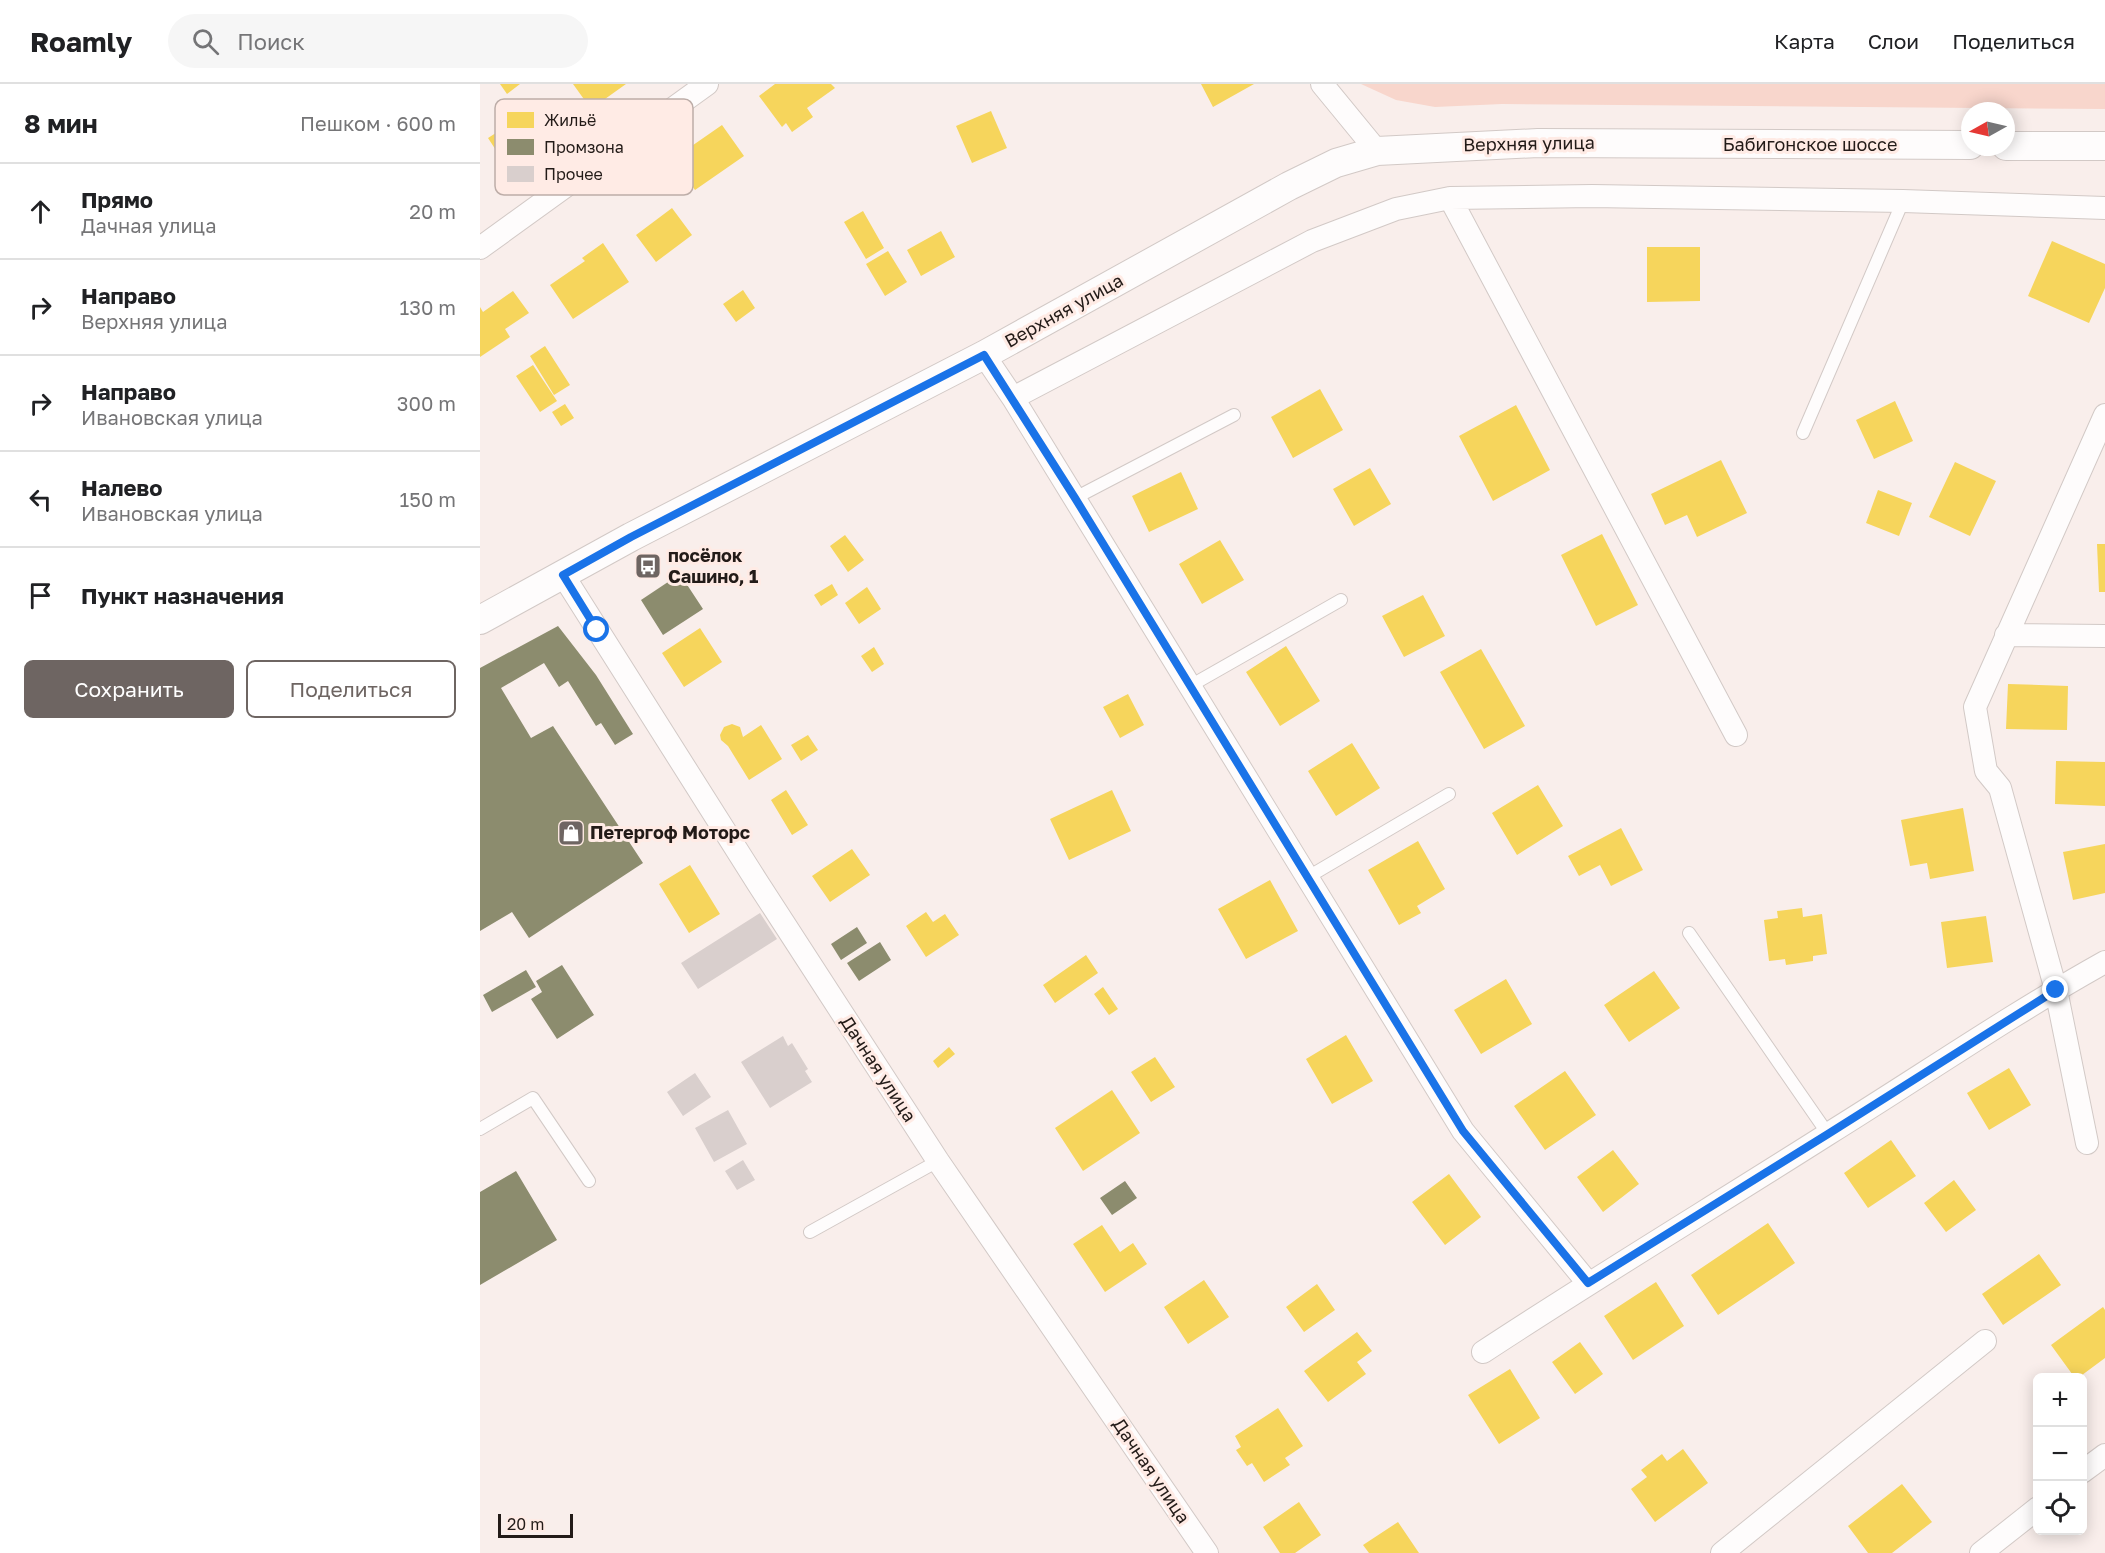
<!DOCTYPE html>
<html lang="ru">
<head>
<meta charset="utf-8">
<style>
	:root { --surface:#fff; --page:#f6f6f6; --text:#202124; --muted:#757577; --line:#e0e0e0; --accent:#6e6562 }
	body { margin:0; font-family:"Golos Text",sans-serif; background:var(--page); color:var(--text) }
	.controls { position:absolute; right:18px; bottom:18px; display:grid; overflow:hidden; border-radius:9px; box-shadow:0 3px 15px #0003 }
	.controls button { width:54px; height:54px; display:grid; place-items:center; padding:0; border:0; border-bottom:2px solid var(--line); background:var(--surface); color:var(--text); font:30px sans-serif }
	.compass { position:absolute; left:1481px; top:18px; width:54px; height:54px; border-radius:50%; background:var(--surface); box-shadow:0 3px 15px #0003; rotate:262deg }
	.scale { position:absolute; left:18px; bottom:15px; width:75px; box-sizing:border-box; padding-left:6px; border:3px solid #231b18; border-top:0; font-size:16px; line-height:21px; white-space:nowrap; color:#231b18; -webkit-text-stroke:4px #ffebe5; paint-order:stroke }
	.stop { position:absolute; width:18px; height:18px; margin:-14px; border:4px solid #1a73e8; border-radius:50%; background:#fff }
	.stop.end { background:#1a73e8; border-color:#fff; box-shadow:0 2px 6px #0008 }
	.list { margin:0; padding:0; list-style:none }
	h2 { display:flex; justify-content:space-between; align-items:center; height:78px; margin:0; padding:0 24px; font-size:26px }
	h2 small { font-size:20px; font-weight:400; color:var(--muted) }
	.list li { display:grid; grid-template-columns:39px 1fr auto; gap:18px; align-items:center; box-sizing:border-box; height:96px; padding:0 24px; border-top:2px solid var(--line) }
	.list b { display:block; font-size:22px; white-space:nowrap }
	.list p { margin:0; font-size:20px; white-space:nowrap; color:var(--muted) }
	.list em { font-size:20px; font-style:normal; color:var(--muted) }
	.actions { display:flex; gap:12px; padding:18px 24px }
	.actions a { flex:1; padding:14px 0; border:2px solid var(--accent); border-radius:9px; text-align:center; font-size:21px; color:var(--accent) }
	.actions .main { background:var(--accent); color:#fff }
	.icon { flex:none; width:33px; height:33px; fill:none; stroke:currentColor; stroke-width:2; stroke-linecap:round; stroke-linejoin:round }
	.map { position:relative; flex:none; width:1625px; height:1469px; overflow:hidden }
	header { display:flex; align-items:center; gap:36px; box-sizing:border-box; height:84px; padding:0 30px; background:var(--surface); border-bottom:2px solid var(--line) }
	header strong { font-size:28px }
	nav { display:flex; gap:33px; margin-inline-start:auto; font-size:21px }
	.search { width:420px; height:54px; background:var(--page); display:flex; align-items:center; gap:15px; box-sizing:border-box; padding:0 21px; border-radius:33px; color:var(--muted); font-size:22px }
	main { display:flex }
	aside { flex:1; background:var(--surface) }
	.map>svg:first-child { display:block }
</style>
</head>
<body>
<header>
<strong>Roamly</strong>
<div class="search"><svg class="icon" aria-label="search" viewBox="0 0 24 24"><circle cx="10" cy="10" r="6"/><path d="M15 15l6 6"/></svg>Поиск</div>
<nav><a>Карта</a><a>Слои</a><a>Поделиться</a></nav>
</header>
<main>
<aside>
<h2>8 мин<small>Пешком · 600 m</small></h2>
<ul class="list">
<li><svg class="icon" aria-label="ahead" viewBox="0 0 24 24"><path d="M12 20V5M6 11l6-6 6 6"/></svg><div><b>Прямо</b><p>Дачная улица</p></div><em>20 m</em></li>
<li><svg class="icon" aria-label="right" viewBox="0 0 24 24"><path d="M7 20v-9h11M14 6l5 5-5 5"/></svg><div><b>Направо</b><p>Верхняя улица</p></div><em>130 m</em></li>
<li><svg class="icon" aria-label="right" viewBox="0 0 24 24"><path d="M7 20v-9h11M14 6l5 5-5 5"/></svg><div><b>Направо</b><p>Ивановская улица</p></div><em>300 m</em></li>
<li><svg class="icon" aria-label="left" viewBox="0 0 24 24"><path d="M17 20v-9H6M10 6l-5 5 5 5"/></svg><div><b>Налево</b><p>Ивановская улица</p></div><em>150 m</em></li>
<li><svg class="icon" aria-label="arrive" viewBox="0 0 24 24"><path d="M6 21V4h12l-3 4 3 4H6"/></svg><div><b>Пункт назначения</b></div></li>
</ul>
<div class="actions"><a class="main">Сохранить</a><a>Поделиться</a></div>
</aside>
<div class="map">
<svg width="1625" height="1469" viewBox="0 0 1625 1469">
	<rect width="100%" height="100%" fill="#f9eeeb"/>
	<path fill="#f8d6cc" d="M881,0H1625V25L1022,20L955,23L916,16Z"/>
	<path fill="#f6d55c" d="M20,0H40L27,10Z
		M93,0H146L111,25Z
		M295,0H351L355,4L327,24L333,33L312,48L306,39L302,43L279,12Z
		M721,0H774L733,23Z
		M511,27L527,64L492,79L476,42Z
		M88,28L111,63L38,111L22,86L27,83L8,54L38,35L56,64L64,59L56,48Z
		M242,41L264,72L215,106L193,75Z
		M192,124L212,151L176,178L156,151Z
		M383,127L404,164L386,175L364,138Z
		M461,147L475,173L441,192L427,166Z
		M1572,157L1625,180V204L1609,239L1548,212Z
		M123,159L149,198L93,235L70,201L105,177L102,174Z
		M1167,163H1220V217L1167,218Z
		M408,167L427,198L405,212L386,180Z
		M263,206L275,224L256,238L243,220Z
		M33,207L49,229L25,245L30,253L0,273V223L3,228Z
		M65,262L90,301L74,311L50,272Z
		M53,281L77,317L60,328L36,292Z
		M840,305L863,346L813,374L791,333Z
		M1415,317L1433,357L1394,375L1376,336Z
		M85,320L94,334L81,342L72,328Z
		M1036,321L1070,386L1013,417L979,352Z
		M1241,376L1267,429L1217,453L1207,431L1185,441L1171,410Z
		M1475,378L1516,397L1490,452L1449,433Z
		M890,384L911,420L874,442L853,405Z
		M701,388L718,425L669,448L652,412Z
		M1398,406L1432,419L1419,452L1386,439Z
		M1122,450L1158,521L1116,542L1081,471Z
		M365,451L384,476L368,488L350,462Z
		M740,456L764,496L722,520L699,480Z
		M1617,460H1625V508H1619Z
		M352,500L358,511L341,522L334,511Z
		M387,503L401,525L379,540L365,519Z
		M943,511L965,552L924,573L902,532Z
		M220,544L242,578L204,603L182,569Z
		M806,562L840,617L800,642L766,588Z
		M394,563L404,580L392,588L381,572Z
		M1001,565L1045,642L1004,665L960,588Z
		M1528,600L1588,602L1587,646L1526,645Z
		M648,610L664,641L640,654L623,623Z
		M252,640L260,643L263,653L281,641L302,675L269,696L248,662L241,656L240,651L244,643Z
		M328,651L338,666L321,677L311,661Z
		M872,659L900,704L856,732L828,687Z
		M1576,677L1625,678V722L1575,720Z
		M1058,701L1083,742L1037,771L1012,729Z
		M306,706L328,741L312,751L291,716Z
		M632,706L651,747L589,776L570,735Z
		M1483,724L1494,787L1450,795L1447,779L1430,782L1421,736Z
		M1141,744L1163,786L1131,802L1120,781L1099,792L1088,772Z
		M938,757L965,805L937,822L941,829L919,841L888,786Z
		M1625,760V809L1593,816L1583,768Z
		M372,765L390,791L350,818L332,792Z
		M210,781L240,830L209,849L179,800Z
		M790,796L818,847L766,875L738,825Z
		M1322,824L1323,833L1342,830L1347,870L1333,872V877L1306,881L1305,875L1289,877L1284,836L1298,834L1297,827Z
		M446,828L453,838L465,830L479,851L446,873L426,842Z
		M1506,832L1513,878L1467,884L1461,838Z
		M606,871L618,889L575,919L563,901Z
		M1174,887L1200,924L1149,958L1124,921Z
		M1026,895L1052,940L1001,970L974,926Z
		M623,903L638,925L629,931L614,910Z
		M866,951L893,997L852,1020L826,975Z
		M469,963L475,970L458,984L453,977Z
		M675,973L695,1003L671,1018L651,988Z
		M1529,984L1551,1021L1509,1046L1487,1009Z
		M1085,987L1116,1031L1065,1066L1034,1022Z
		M632,1006L660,1049L603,1087L575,1044Z
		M1411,1056L1436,1092L1388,1124L1364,1089Z
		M1133,1066L1159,1100L1123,1128L1097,1093Z
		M969,1090L1001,1133L965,1161L932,1118Z
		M1474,1096L1496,1126L1466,1148L1444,1119Z
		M1288,1139L1315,1179L1238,1231L1211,1191Z
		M622,1141L640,1168L653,1159L667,1180L625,1208L593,1160Z
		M1559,1170L1581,1201L1523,1241L1502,1210Z
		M724,1196L749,1233L708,1260L684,1223Z
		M1176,1198L1204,1242L1153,1276L1124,1232Z
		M837,1200L855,1226L824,1248L806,1223Z
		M1623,1223L1625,1226V1274L1598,1294H1595L1571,1261Z
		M877,1248L892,1267L877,1278L886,1290L848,1318L824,1287Z
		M1100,1258L1123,1290L1095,1310L1072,1278Z
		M1030,1285L1060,1334L1019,1360L988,1311Z
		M798,1324L823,1362L805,1374L810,1381L784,1398L772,1379L767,1382L756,1366L761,1363L755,1352Z
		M1203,1365L1228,1399L1175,1438L1151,1405L1167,1393L1161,1386L1182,1370L1187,1377Z
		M1422,1400L1452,1438L1412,1469H1388L1368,1442Z
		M819,1418L841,1451L815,1469H800L783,1443Z
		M918,1438L939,1469H889L883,1461Z"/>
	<path fill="#8c8c6e" d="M200,490L223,525L183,551L161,516Z
		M78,542L116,591L153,650L135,661L121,639L116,642L88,597L79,603L64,579L21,604L51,654L73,642L163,779L49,854L32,828L0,847V584Z
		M377,843L387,859L361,876L351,860Z
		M400,858L411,876L379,897L367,879Z
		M82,881L114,931L77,955L51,915L62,908L56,897Z
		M46,886L56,903L12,928L3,911Z
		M36,1087L77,1156L0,1201V1108Z
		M645,1097L657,1114L632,1131L620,1114Z"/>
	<path fill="#d9cfcd" d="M280,829L297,855L218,905L201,879Z
		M303,952L308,962L312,959L328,985L325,987L332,998L290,1024L261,978Z
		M215,989L231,1013L203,1032L187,1008Z
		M248,1026L267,1060L234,1078L215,1044Z
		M263,1076L275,1096L257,1106L245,1087Z"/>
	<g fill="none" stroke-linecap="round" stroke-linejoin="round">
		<defs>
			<path id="service" d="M1323,349L1423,117
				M595,414L754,331
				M710,602L861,516
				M828,793L969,710
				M1209,849L1348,1050
				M0,1045L53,1014L109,1097
				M330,1148L458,1077"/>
			<path id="minor" d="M842,0L897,67
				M970,114L1256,651
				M0,164L227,0
				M504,271L533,314L983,1047L1108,1199
				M533,314L832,157L916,125L970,114L1112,112L1423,117L1625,124
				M83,491L279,801L458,1077L727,1469
				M1526,551L1625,552
				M1607,1059L1576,906L1520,704L1506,687L1495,623L1625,331
				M1003,1268C1117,1193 1233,1123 1348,1050C1440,993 1530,931 1625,878
				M1602,1388L1625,1371
				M1242,1469L1505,1257
				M1501,1469L1558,1424"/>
			<path id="tertiary" d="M1526,62H1625
				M0,536L151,453L504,271L809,102L856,79L897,67L1058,59L1490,61"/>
		</defs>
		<use href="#service" stroke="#d2c9c6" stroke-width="14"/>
		<use href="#minor" stroke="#d2c9c6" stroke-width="24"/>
		<use href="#tertiary" stroke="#d2c9c6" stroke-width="30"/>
		<use href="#service" stroke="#fefcfc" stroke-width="12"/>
		<use href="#minor" stroke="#fefcfc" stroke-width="22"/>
		<use href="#tertiary" stroke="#fefcfc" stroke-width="28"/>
	</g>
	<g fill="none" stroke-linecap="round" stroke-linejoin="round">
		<path stroke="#1a73e8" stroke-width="8" d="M117,546L83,491L151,453L504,271L595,414L983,1047L1108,1199L1348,1050L1576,906"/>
	</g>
	<defs>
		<symbol id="bus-square" viewBox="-11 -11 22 22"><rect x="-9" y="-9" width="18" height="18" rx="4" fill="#6e6562" stroke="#ffebe5"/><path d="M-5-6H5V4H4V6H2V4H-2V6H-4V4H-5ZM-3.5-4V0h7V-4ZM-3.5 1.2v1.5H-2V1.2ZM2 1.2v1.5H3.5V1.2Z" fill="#fff"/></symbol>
		<symbol id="shop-square" viewBox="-11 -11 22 22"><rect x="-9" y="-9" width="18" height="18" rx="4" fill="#6e6562" stroke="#ffebe5"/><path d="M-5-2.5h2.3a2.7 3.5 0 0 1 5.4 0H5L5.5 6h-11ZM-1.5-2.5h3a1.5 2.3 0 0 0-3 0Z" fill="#fff"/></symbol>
	</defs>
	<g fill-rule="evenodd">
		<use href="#bus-square" x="153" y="467" width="30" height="30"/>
		<use href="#shop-square" x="76" y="734" width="30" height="30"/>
	</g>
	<g text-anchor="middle" stroke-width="6" stroke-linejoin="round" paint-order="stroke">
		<g font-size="18" fill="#231b18" stroke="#ffebe5">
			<text transform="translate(1049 60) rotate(-1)" y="6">Верхняя улица</text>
			<text x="1330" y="67">Бабигонское шоссе</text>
			<text transform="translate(584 227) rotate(-29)" y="6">Верхняя улица</text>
			<text transform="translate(398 985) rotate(57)" y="6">Дачная улица</text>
			<text transform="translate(671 1387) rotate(56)" y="6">Дачная улица</text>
		</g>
		<g font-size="18" font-weight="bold" fill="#231b18" stroke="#ffebe5" text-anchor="start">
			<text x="188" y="478">посёлок<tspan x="188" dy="21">Сашино, 1</tspan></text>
			<text x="110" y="755">Петергоф Моторс</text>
		</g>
	</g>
	<rect x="15" y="15" width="198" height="96" rx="9" fill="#ffebe5" stroke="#bdada8" stroke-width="1.5"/>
	<rect x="27" y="28" width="27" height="16" fill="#f6d55c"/>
	<rect x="27" y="55" width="27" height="16" fill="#8c8c6e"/>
	<rect x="27" y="82" width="27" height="16" fill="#d9cfcd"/>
	<g font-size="16" fill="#231b18">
		<text x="64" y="42">Жильё</text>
		<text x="64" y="69">Промзона</text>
		<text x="64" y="96">Прочее</text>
	</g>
</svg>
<div class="controls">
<button>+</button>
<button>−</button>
<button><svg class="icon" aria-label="locate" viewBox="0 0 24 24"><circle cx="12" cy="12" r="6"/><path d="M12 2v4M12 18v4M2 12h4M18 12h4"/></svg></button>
</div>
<svg class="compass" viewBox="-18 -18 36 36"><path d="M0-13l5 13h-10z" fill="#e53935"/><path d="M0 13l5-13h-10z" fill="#757577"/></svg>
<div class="scale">20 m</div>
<div class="stop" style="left:117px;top:546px"></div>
<div class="stop end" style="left:1576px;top:906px"></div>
</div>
</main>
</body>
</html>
